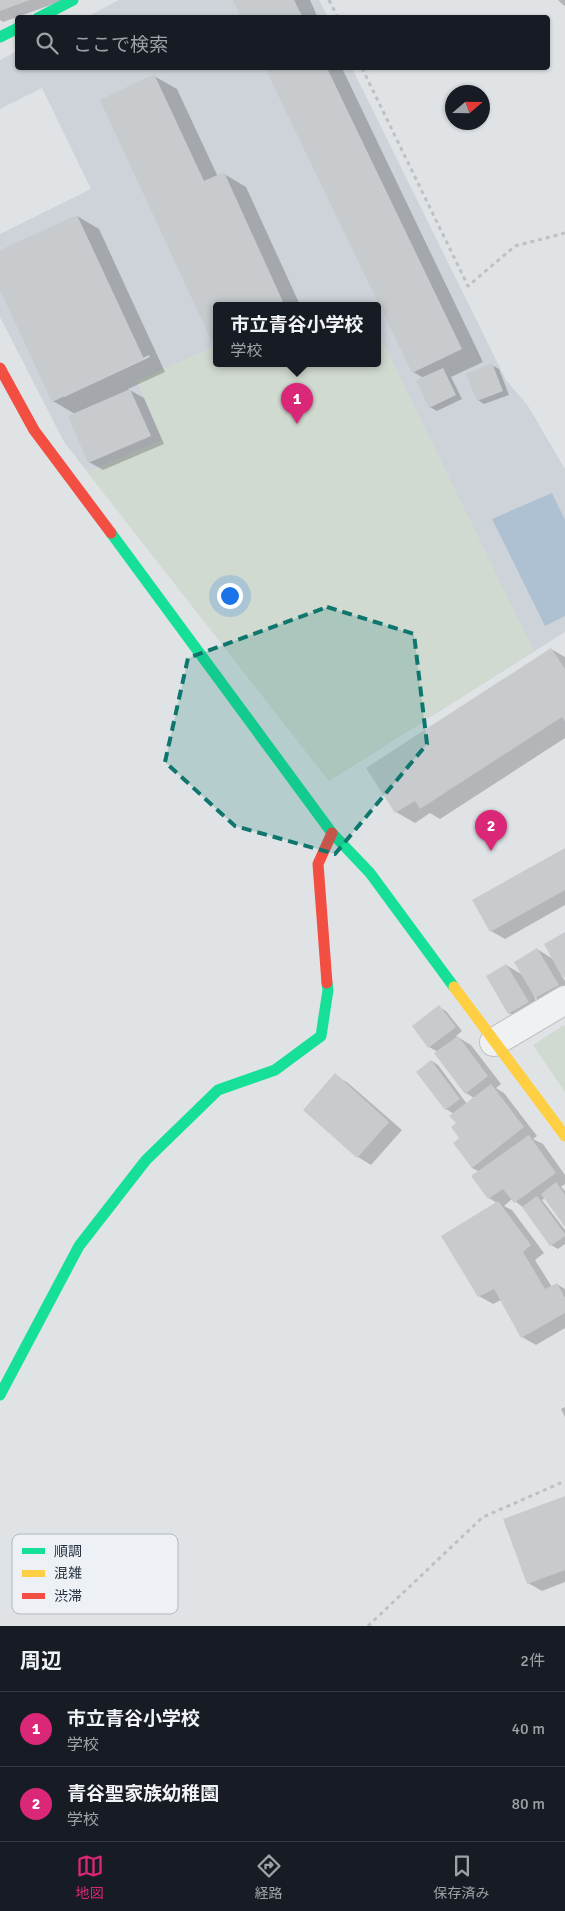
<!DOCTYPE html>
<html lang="ja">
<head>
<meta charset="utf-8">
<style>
	:root { --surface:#171b24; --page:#242831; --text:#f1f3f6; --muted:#9ea1a6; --line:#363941; --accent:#db2777 }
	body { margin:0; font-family:Signika,"Noto Sans JP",sans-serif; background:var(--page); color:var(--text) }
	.compass { position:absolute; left:445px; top:85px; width:45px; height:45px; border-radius:50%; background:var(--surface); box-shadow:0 1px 4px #0004; rotate:70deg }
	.you { position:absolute; left:229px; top:595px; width:18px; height:18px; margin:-12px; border:4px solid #fff; border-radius:50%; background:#1a73e8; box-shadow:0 0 0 8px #1a73e833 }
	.badge { display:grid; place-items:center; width:32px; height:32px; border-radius:50%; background:var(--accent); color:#fff; font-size:16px; font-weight:700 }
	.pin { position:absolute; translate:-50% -41px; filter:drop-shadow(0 1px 2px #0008) }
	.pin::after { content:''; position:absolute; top:26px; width:18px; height:15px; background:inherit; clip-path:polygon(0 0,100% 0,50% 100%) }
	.popup { position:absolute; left:213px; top:302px; width:168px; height:65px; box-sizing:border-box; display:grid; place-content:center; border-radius:5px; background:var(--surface); filter:drop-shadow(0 1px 4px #0005); font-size:16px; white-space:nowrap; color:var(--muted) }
	.popup b { font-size:19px; color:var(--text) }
	.popup::after { content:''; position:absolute; left:50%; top:100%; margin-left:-10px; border:10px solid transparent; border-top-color:var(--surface) }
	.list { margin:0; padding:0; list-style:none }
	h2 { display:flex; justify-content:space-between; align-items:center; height:65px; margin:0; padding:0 20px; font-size:21px }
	h2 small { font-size:16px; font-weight:400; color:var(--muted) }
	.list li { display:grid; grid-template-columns:32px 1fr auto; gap:15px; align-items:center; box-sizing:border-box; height:75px; padding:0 20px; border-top:1px solid var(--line) }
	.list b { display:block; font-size:19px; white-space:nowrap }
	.list p { margin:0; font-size:16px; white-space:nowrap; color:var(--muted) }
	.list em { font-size:16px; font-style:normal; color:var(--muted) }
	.icon { flex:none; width:28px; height:28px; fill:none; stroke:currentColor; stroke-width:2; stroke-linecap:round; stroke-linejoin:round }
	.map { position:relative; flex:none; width:565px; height:1626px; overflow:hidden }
	.search { position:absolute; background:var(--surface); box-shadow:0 1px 4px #0004; left:15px; right:15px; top:15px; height:55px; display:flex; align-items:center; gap:12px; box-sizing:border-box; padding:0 18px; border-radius:5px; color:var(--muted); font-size:19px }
	.sheet { height:215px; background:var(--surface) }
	nav { display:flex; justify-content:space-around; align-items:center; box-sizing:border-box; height:70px; border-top:1px solid var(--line); background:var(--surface); font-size:14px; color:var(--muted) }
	nav a { display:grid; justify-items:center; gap:2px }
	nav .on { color:var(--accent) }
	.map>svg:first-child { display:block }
</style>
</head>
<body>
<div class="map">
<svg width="565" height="1626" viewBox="0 0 565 1626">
	<rect width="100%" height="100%" fill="#e0e3e6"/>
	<path fill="#ced2d9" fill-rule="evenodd" d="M119,0H319L328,17L85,18Z
		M17,51L18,68H352L506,380L528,406L565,469V632L329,781L64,442L0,317V234L91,189L42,88L0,109V60ZM217,305H377V363H217Z"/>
	<path fill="#d1dad1" d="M377,340L383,342L534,651L329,781L87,472L162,440L137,381L217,345V363H377Z
		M564,1025L565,1027V1092L533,1045Z"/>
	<path fill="#aec1d2" d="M552,493L565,520V616L545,626L492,519Z"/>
	<path fill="#0003" fill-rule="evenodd" d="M0,0H62V1L3,22L0,20Z
		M234,0H310L318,18H243Z
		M558,0H565V6L562,4Z
		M267,68H342L483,362L451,377L462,399L437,411L430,407L424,378L413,372Z
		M154,76L177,89L218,177L224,174L246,187L300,305H217V343L213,341Z
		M77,216L99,229L165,372L128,389L144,398L164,444L103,470L89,462L70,416L75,414L53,401L0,287V252ZM149,355L150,357L64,397V395Z
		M492,365L499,369L509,395L484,404L478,400Z
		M551,649L565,657V738L440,819L430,813L415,823L396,812Z
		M565,849V905L505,939L491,931Z
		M565,933V977L561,975L565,981V996L549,1005L534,997L542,1010L523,1021L509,1013L488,977L506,965L523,975L537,949L553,959Z
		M439,1007L446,1011L462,1031L456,1036L471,1045L501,1084L496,1088L504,1093L537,1136L533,1139L543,1144L565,1175V1184L561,1187L565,1191V1225L545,1198L542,1200L565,1230V1244L558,1249L551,1245L524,1208L512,1199L504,1206L512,1210L544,1253L535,1260L552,1287L557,1284L565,1289V1328L536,1345L522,1337L501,1300L493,1304L479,1296L497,1203L489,1198L473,1176L480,1172L472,1168L454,1114L446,1109L418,1072L432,1061L438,1065L467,1104L474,1098L466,1093L438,1052L429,1047Z
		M335,1075L348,1083L402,1130L371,1165L358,1157L304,1110Z
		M565,1407V1417L561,1409Z
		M565,1497V1582L542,1591L528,1583Z"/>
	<path fill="#c8cbce" d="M0,0H30L0,11Z
		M233,0H294L303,18H241Z
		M265,68H327L462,349L412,373Z
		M154,74L204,181L224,172L283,302L276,305H217V339L212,342L100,100Z
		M77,215L144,359L52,402L0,290V250Z
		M492,363L503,391L477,401L466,374Z
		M443,368L456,395L429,408L416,380Z
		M130,389L151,436L88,463L68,416Z
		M551,648L565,669V721L562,717L420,809L415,801L395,813L366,768Z
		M565,848V890L490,932L472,900Z
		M565,932V976L562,977L544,944Z
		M537,948L559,985L535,998L514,962Z
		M506,964L529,1002L508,1014L486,976Z
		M439,1005L456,1027L428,1048L412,1026Z
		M458,1036L488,1076L465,1094L434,1053Z
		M431,1060L460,1099L445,1110L416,1072Z
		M335,1073L389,1122L357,1158L303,1110Z
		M491,1084L524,1127L472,1168L453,1143L459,1138L451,1127L456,1123L449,1116Z
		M529,1135L556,1173L514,1203L503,1189L488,1199L471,1176Z
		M556,1182L565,1195V1227L541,1194Z
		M537,1196L565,1234V1236L550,1246L522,1207Z
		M498,1201L531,1245L523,1252L545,1289L557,1283L565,1298V1313L521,1338L494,1289L478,1297L441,1236Z
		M565,1496V1570L527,1584L503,1519Z"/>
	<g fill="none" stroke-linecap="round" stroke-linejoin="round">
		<defs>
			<path id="street" d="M494,1042L565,1000"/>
		</defs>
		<use href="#street" stroke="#bec1c4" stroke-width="30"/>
		<path stroke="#bec1c4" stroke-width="3" stroke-dasharray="4 4" stroke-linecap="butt" d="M329,0L338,18
			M362,68L468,286L515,246L565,233
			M368,1626L483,1517L565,1481"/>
		<use href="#street" stroke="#f0f1f2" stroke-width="28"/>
		<path stroke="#16e098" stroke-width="11" d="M38,18L73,0
			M0,37L18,28
			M111,533L332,833L370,873L454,987
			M0,1395L79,1246L146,1160L218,1090L275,1070L321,1036L328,990L327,983"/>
		<path stroke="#ffcf43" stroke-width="11" d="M454,987L565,1136"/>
		<path stroke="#f24e42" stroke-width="11" d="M0,368L34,430L111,533
			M327,983L318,864L332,833"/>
	</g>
	<path fill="#0f766e" fill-opacity="0.2" stroke="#0f766e" stroke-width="4" stroke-dasharray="10 6" stroke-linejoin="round" d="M327,607L414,634L427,744L335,854L235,826L165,762L188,658Z"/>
	<rect x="12" y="1534" width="166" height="80" rx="8" fill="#edf1f6" stroke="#b2b7bf" stroke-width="1"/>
	<rect x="22" y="1548" width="23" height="6" fill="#16e098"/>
	<rect x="22" y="1570" width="23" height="7" fill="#ffcf43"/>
	<rect x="22" y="1593" width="23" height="6" fill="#f24e42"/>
	<g font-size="14" fill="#27313f">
		<text x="54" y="1556">順調</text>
		<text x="54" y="1578">混雑</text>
		<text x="54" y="1601">渋滞</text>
	</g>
</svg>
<svg class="compass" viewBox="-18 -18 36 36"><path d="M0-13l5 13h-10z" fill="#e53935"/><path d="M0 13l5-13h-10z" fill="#9ea1a6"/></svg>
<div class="you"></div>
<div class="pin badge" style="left:297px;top:424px">1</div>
<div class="popup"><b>市立青谷小学校</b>学校</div>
<div class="pin badge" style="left:491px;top:851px">2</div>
<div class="search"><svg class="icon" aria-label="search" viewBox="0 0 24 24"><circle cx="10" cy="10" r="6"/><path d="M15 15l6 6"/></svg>ここで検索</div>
</div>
<section class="sheet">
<h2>周辺<small>2件</small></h2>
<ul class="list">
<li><span class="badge">1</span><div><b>市立青谷小学校</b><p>学校</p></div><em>40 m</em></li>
<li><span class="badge">2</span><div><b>青谷聖家族幼稚園</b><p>学校</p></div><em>80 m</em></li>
</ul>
</section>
<nav>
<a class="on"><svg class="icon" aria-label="map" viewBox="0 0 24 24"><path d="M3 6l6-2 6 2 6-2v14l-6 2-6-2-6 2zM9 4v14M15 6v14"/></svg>地図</a>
<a><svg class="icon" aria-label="directions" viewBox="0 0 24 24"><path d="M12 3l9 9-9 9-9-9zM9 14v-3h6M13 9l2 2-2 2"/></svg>経路</a>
<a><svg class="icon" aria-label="saved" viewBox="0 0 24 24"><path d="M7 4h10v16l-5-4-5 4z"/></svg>保存済み</a>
</nav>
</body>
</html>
